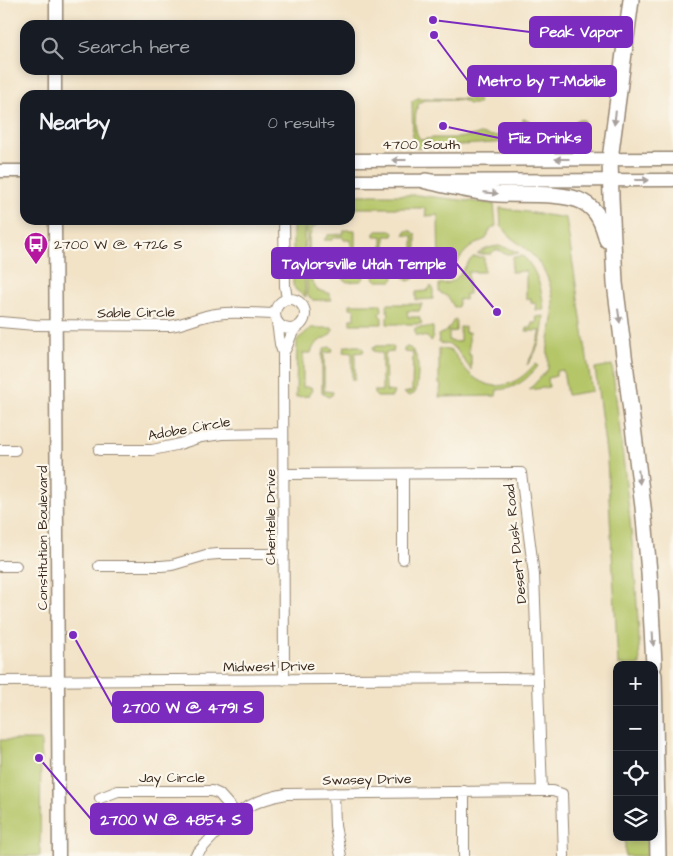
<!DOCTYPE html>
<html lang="en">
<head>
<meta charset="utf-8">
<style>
	:root { --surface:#171b24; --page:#242831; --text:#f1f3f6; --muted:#9ea1a6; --line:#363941 }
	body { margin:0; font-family:"Architects Daughter",sans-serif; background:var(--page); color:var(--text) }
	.controls { position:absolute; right:15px; bottom:15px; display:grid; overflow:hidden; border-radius:10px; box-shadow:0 2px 8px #0003 }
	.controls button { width:45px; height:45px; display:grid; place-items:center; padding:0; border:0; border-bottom:1px solid var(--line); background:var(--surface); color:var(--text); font:25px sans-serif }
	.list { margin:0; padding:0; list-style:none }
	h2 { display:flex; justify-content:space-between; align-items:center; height:65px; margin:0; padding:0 20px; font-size:21px }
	h2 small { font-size:16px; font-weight:400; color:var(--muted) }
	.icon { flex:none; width:28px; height:28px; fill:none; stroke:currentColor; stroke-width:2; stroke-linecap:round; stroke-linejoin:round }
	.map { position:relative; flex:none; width:673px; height:856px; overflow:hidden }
	.search { position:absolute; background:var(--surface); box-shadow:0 2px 8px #0003; left:20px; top:20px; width:335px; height:55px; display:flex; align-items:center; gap:12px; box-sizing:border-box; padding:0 18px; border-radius:15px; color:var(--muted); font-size:19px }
	.panel { position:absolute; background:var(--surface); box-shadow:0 2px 8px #0003; left:20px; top:90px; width:335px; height:135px; border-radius:15px }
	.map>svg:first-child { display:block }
</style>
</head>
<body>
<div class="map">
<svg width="673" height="856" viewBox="0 0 673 856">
	<rect width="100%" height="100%" fill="#fbf7ec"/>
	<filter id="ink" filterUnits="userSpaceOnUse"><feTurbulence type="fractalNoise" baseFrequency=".02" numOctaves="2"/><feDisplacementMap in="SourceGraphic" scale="10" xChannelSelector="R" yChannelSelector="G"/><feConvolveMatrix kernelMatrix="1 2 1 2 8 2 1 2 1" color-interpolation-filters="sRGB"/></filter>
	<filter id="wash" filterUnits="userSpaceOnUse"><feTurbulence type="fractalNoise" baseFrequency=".0096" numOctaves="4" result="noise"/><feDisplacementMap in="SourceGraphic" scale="20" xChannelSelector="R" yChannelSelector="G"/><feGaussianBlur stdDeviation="1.12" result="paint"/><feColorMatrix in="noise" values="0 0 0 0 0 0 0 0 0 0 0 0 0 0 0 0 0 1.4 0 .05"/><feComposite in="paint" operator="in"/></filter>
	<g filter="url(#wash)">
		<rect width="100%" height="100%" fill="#f2e3c7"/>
		<path fill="#b5c669" stroke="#787844" d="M418,98L477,99L479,102L477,104H469L462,100H424L420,102C414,109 413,134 421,140L433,138H458L480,134L491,136L522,134L523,119L529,120V128H568L571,131L575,128L576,120H584V124L576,130L583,137L575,142H508L417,148L413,143L412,101Z
			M350,195H418L494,204L496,226L490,230L486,239C478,242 471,246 465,252C455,262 454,275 439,276L438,215L426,216L425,208H355L354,217H350Z
			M500,208L566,218L592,391L567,395L563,370L556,371V376L548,378L549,387L529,390L548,369C549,361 547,353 548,346C549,337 552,328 553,319C555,283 544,260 514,240C508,237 507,230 501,226Z
			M293,220H304L305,293L306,297L296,290L293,285Z
			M307,220H326L313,227L309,238L310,278L317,290L329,293L332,300H312L307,295Z
			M344,230H355V274L363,275L364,278L361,281L347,282L343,279L344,275L352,274L351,240H344L343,237H334L332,240H324L328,235L343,234Z
			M376,231H392L394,233L393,236H385V274L394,275V278L392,281H377L374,278L375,274H382V236H374V233Z
			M406,231H411L416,235V276L413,279L408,281L405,279V275L413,274V236L404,235Z
			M498,246L508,248L519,253L505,254L499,250H495L491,254H478V253L488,248Z
			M523,256C538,271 542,290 544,310H536L537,304L531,303V298L526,299V271L511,272L513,257Z
			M473,257H484V272H468L469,294H465V300L459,299L458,307H454L448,297L439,292V284C460,284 460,270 473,257Z
			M431,286L433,288V299L416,300V292L427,291Z
			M350,304H381L382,310L379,314L382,318V324H350V319H355V309L350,308Z
			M387,304H422L419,311H407L408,317H419L422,324H387V318L389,314L387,310Z
			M544,316C543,334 538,351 527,365L536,347L541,331H526L527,328H532V323H537L536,317Z
			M454,320H456V331L449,332V341L460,342V327H465V333L469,332V355H471V370L456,349L450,345L439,343L438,335L447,331Z
			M433,327V339L431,341L427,337L415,335V328Z
			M311,328H333C332,340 316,336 311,353H303V387H311L312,390L308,396L296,397L297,340Z
			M347,346H360L364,350L363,352L355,353V380H352V353L343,352L344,347Z
			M377,346H390L394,348L393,352L385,353L386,391L394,392L392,397H377L374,394V391H382V353L373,351V348Z
			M330,347L333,349L332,352L324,353V391L333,392L332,395L328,397L322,392V354L325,348Z
			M407,347C422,351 418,378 416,391L414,394L409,396L404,393L412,391L413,353L404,352V349Z
			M439,348L452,351C458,357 461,366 468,372C491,395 516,387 535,364L538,366C527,380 515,389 497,390L496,396L439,397L441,385L439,384Z
			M612,365C624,465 637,564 640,665H618L607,460L595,368Z
			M0,740H41L40,856H0Z
			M625,837H647V856H625Z"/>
	</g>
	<g filter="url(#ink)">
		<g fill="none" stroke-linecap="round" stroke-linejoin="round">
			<defs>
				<path id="minor" d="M284,220L285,286L287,299
					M275 314a15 15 0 1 1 30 0a15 15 0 1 1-30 0Z
					M0,322L35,325L170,326C186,324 200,316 216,314C235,311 256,314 275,314
					M277,322L280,344L283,353L284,680
					M283,353C290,344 289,334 297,327
					M0,450H15
					M99,450H152L176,445L201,437L222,434L283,433
					M284,474L521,473L534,575L542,791
					M403,474V559
					M0,566H16
					M99,566H161L172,565L206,555L218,554H284
					M0,681L538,678
					M464,791V856
					M334,793L335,826L341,856
					M100,798L118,791H212L219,794L236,813
					M195,856C225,823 240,802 286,794L540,791H553L562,794L564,856"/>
				<path id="major" d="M56,25V0
					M55,95V70
					M350,160L673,159
					M0,171H25
					M350,181L673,180
					M55,220L59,856"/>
				<path id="highway" d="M631,0L610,159L611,198L615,283L643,507L649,572L654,665
					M426,181C450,186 474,192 498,194C521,195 565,192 583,202C598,210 603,224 607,240
					M654,675L658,856"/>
			</defs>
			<use href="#minor" stroke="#968672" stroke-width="12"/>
			<use href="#major" stroke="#968672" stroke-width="15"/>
			<use href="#highway" stroke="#968672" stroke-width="18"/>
			<use href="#minor" stroke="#fff" stroke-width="10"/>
			<use href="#major" stroke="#fff" stroke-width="12"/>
			<use href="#highway" stroke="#fff" stroke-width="15"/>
		</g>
		<defs><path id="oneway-solid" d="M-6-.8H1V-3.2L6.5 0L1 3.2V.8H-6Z" transform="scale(1.25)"/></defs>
		<g fill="#a79f9a">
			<use href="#oneway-solid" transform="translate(615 118) rotate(97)"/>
			<use href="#oneway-solid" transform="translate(562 159) rotate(180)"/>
			<use href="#oneway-solid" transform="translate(399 160) rotate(180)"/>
			<use href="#oneway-solid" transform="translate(642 180)"/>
			<use href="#oneway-solid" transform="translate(491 193) rotate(6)"/>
			<use href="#oneway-solid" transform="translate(619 316) rotate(82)"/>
			<use href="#oneway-solid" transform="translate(639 477) rotate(84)"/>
			<use href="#oneway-solid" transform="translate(653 639) rotate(87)"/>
		</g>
	</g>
	<defs>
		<symbol id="bus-pin" viewBox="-11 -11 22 30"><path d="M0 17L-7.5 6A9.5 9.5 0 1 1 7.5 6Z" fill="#b5179e" stroke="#fbf7ec"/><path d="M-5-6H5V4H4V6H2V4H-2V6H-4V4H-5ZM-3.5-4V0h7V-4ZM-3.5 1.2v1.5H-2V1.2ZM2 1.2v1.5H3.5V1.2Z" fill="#fff"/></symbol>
	</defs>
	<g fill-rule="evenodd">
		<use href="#bus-pin" x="22" y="230" width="28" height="38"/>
	</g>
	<g text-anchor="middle" stroke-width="4.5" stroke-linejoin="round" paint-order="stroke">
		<g font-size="14" fill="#3b2a1e" stroke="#fbf7ec">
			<text x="421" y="149">4700 South</text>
			<text transform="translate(136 312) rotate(-1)" y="5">Sable Circle</text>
			<text transform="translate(189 428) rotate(-10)" y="5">Adobe Circle</text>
			<text transform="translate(270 517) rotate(-90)" y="5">Chentelle Drive</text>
			<text transform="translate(42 538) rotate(-90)" y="5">Constitution Boulevard</text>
			<text transform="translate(515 544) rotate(-96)" y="5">Desert Dusk Road</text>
			<text transform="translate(269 666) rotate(-1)" y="5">Midwest Drive</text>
			<text x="172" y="782">Jay Circle</text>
			<text transform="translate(367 779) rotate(-1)" y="5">Swasey Drive</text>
		</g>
		<g font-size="14" fill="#3b2a1e" stroke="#fbf7ec" text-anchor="start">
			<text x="54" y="249">2700 W @ 4726 S</text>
		</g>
	</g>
	<path fill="none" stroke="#7b2cbf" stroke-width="2" d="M433 20L530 32M434 35L468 81M443 126L499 138M497 312L456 263M73 635L113 707M39 758L91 819"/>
	<g fill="#7b2cbf" stroke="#fbf7ec" stroke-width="2">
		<circle cx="433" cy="20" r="5"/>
		<circle cx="434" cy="35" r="5"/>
		<circle cx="443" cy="126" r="5"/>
		<circle cx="497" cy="312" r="5"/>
		<circle cx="73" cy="635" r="5"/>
		<circle cx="39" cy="758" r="5"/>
	</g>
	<g fill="#7b2cbf" stroke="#7b2cbf" stroke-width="2">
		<rect x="530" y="17" width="102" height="30" rx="5"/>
		<rect x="468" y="66" width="148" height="30" rx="5"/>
		<rect x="499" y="123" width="92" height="30" rx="5"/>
		<rect x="272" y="248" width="184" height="30" rx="5"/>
		<rect x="113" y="692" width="150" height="30" rx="5"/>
		<rect x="91" y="804" width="161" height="30" rx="5"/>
	</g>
	<g font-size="15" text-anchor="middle" font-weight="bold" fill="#fff">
		<text x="581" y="37">Peak Vapor</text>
		<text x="542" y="86">Metro by T-Mobile</text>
		<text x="545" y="143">Fiiz Drinks</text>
		<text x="364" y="269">Taylorsville Utah Temple</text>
		<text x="188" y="713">2700 W @ 4791 S</text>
		<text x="171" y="825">2700 W @ 4854 S</text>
	</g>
</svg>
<div class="controls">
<button>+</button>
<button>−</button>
<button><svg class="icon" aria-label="locate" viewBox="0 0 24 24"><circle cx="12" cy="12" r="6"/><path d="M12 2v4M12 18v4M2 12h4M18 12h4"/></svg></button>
<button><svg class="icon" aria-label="layers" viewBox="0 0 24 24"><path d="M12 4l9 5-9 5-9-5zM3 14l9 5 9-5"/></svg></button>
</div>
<div class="search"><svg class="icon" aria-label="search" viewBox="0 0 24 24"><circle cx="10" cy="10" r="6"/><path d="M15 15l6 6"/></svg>Search here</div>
<section class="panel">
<h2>Nearby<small>0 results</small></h2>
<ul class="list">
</ul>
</section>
</div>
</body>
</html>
